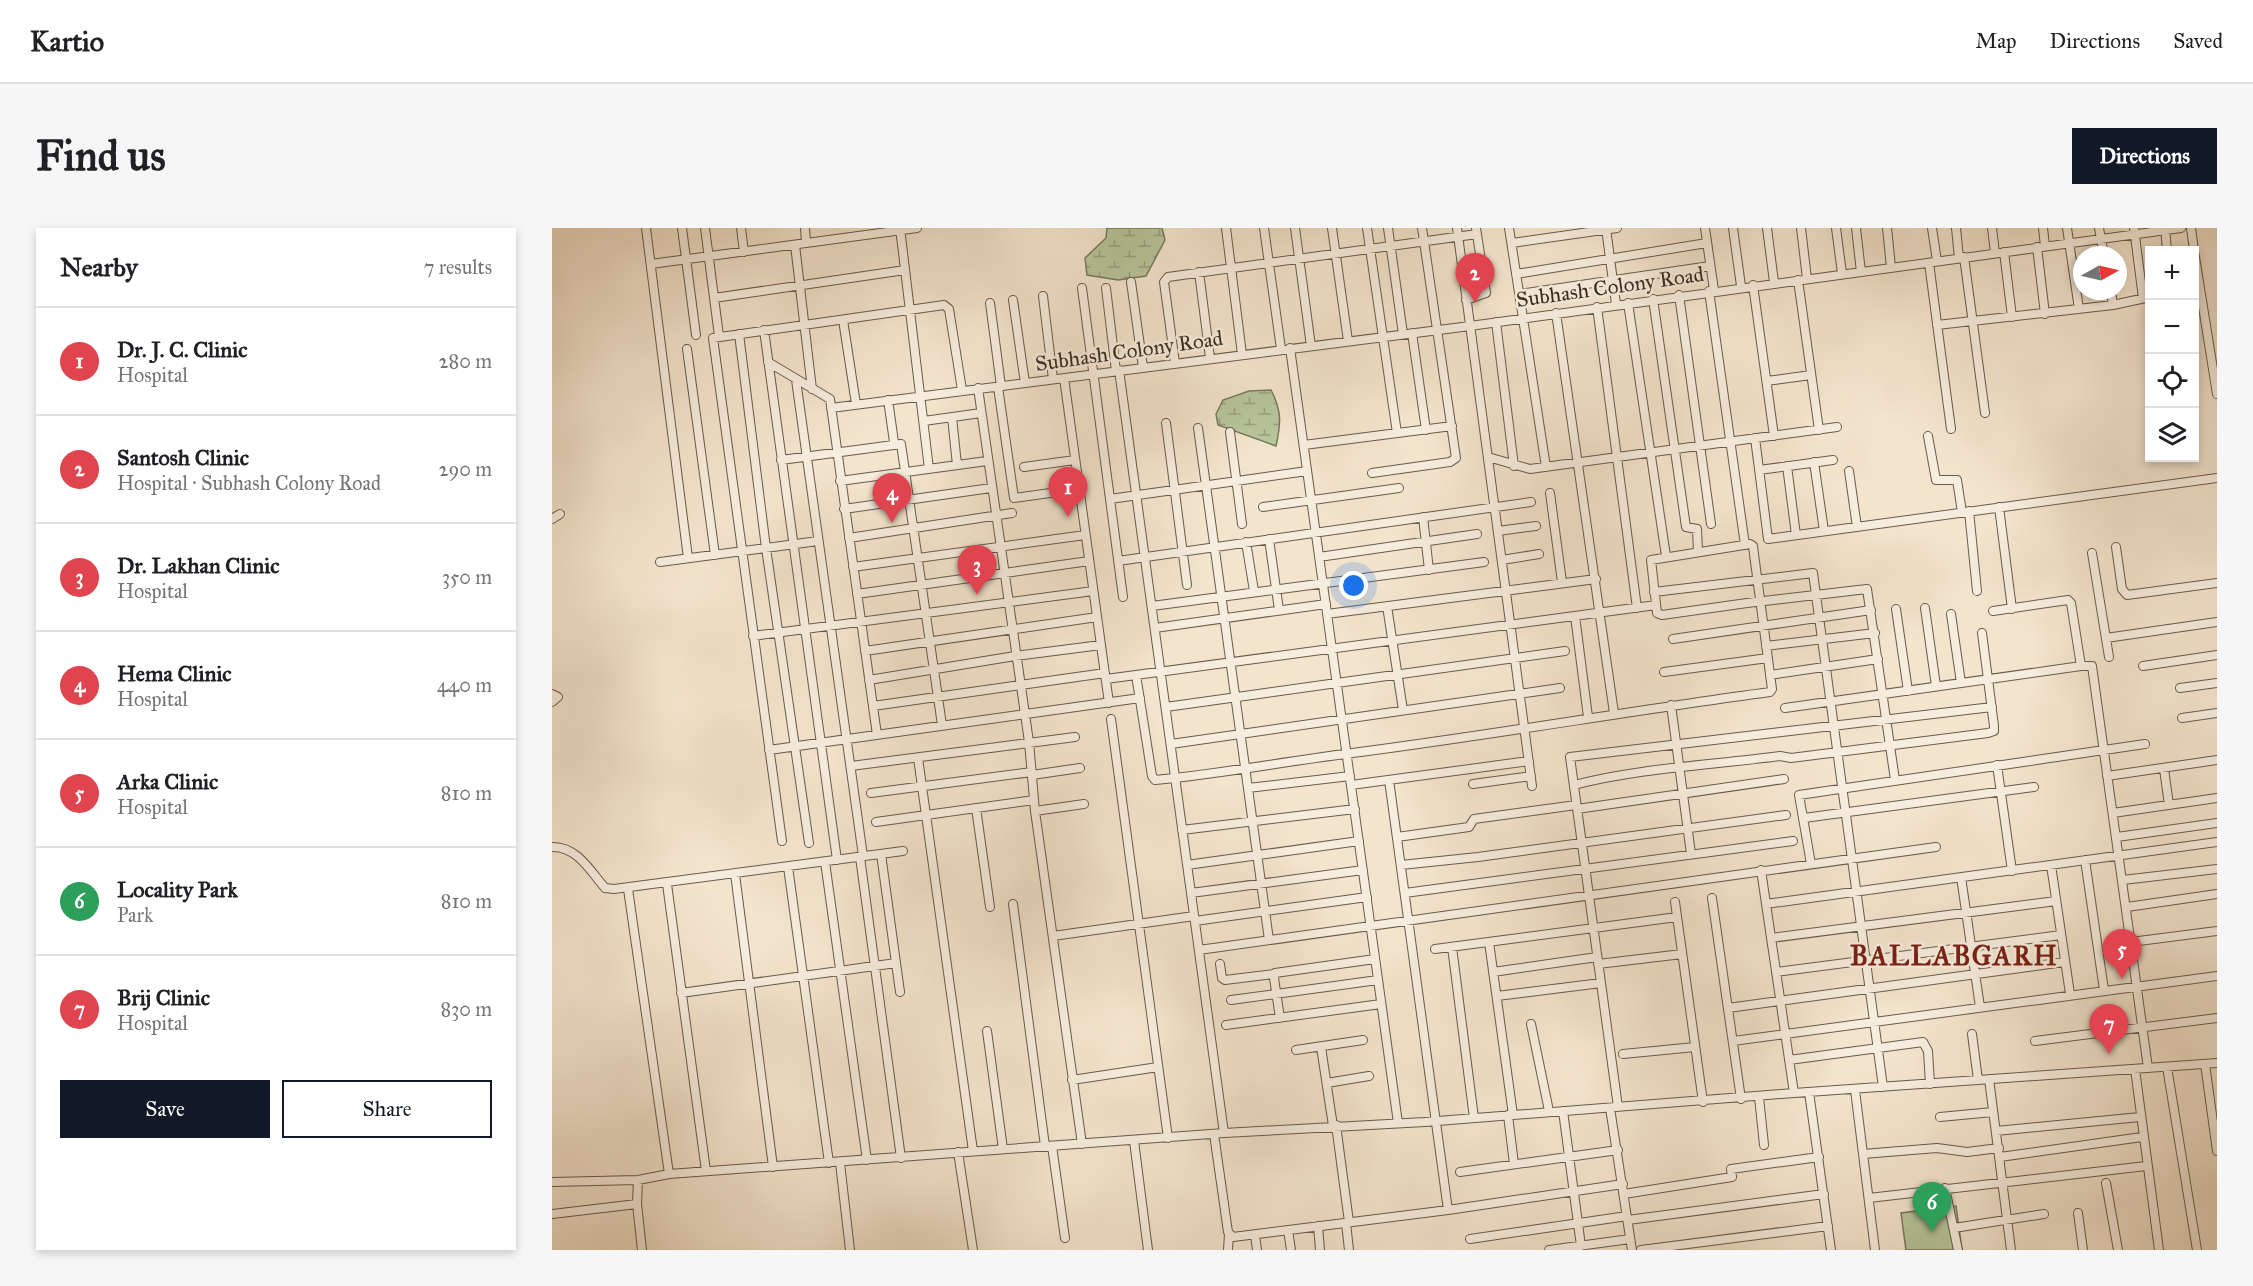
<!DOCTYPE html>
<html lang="en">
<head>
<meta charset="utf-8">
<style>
	:root { --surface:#fff; --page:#f6f6f6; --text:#202124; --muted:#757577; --line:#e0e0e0; --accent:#111827 }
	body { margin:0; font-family:"IM FELL Great Primer",serif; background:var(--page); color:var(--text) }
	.controls { position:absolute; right:18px; top:18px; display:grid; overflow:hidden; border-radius:0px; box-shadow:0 3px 9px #0003 }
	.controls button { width:54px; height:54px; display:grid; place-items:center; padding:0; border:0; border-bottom:2px solid var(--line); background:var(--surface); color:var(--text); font:30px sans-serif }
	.compass { position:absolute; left:1521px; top:18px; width:54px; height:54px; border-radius:50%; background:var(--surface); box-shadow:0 3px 9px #0003; rotate:82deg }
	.you { position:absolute; left:802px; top:358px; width:21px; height:21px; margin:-15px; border:4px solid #fff; border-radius:50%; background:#1a73e8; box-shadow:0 0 0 9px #1a73e833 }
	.badge { display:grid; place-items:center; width:39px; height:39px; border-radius:50%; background:var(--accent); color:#fff; font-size:20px; font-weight:700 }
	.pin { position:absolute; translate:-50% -50px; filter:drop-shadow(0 2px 3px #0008) }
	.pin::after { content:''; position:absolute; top:32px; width:21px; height:18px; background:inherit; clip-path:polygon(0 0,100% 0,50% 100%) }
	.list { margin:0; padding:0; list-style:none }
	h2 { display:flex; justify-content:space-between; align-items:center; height:78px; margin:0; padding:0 24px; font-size:26px }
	h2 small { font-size:20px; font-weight:400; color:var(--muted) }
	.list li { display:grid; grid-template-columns:39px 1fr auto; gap:18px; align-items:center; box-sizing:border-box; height:108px; padding:0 24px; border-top:2px solid var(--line) }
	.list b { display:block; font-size:22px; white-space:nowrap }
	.list p { margin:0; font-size:20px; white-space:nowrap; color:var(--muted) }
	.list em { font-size:20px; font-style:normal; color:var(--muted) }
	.actions { display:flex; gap:12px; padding:18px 24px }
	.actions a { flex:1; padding:14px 0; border:2px solid var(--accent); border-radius:0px; text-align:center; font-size:21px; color:var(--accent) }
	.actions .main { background:var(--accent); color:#fff }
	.icon { flex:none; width:33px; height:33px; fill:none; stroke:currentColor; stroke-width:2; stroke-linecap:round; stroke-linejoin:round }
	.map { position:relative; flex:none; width:1665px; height:1022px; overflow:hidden; border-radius:0px }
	header { display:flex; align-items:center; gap:36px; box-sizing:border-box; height:84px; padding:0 30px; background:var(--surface); border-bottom:2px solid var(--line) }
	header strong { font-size:28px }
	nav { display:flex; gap:33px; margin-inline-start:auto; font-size:21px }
	.intro { display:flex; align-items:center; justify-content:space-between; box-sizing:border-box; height:144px; padding:0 36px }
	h1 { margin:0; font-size:42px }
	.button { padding:15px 27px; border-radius:0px; background:var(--accent); color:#fff; font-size:21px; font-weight:700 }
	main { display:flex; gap:36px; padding:0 36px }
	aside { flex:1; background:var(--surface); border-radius:0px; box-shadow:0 3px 9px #0003 }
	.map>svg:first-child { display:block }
</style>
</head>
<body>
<header>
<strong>Kartio</strong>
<nav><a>Map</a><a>Directions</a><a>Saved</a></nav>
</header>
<div class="intro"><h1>Find us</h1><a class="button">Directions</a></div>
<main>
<aside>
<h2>Nearby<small>7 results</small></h2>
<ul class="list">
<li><span class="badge" style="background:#e0444e">1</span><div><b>Dr. J. C. Clinic</b><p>Hospital</p></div><em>280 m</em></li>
<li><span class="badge" style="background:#e0444e">2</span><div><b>Santosh Clinic</b><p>Hospital · Subhash Colony Road</p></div><em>290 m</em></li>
<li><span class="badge" style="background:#e0444e">3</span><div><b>Dr. Lakhan Clinic</b><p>Hospital</p></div><em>350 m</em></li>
<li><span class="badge" style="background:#e0444e">4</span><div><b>Hema Clinic</b><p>Hospital</p></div><em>440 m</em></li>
<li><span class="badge" style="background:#e0444e">5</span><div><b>Arka Clinic</b><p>Hospital</p></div><em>810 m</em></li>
<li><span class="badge" style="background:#2e9e5b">6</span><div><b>Locality Park</b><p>Park</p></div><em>810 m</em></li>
<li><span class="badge" style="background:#e0444e">7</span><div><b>Brij Clinic</b><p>Hospital</p></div><em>830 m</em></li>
</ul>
<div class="actions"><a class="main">Save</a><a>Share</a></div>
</aside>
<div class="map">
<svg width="1665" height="1022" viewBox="0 0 1665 1022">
	<defs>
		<pattern id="wetland-marsh" width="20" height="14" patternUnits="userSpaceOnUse" patternTransform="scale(1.5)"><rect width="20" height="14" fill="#b7c59b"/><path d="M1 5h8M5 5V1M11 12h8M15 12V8" fill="none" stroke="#96a07e"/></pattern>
	</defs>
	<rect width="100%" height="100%" fill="#f3e4cd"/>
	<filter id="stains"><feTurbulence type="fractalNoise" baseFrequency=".00333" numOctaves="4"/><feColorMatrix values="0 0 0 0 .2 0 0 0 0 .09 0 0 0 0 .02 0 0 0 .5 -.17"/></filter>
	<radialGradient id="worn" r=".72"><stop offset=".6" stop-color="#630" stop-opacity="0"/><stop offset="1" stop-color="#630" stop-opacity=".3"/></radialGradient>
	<path fill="url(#wetland-marsh)" stroke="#78795d" stroke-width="1.5" d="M555,0H610L613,12L594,48L566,52L535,47L533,30L554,10Z
		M719,162C730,183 729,195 724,218L666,197L664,186L671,172L697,163Z"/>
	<path fill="#b7c59b" stroke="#78795d" stroke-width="1.5" d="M1404,978L1410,1022H1354L1349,985Z"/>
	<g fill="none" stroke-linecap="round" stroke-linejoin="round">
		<defs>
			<path id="street" d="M94,0L136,330
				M130,0L144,107
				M153,0L167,108
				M189,0L192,24
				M253,0L254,15
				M348,0L377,241
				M674,0L690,126
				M712,0L729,121
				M743,0L759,118
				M780,0L796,113
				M815,0L845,205
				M836,0L851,106
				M905,0L980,558
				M957,0L994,239
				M1054,0L1064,76
				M1153,0L1162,62
				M1181,0L1189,58
				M1215,0L1222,54
				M1249,0L1255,51
				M1284,0L1290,45
				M1304,0L1309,44
				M1335,0L1339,39
				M1380,0L1385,33
				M1404,0L1407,30
				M1440,0L1443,25
				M1491,0L1493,18
				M1515,0L1527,81
				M1547,0L1552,27
				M1582,0L1591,70
				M1613,0L1615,22
				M1639,0L1642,22
				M960,15L1065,0
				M243,17L260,161
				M1485,19L1493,86
				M1642,23L1665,166
				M1452,24L1460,89
				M1412,29L1433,185
				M1377,35L1399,201
				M99,36L365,0
				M647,44L658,130
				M964,46L1155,15
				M1246,52L1267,202
				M579,54L591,139
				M1201,57L1222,208
				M530,60L571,369
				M554,60L564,143
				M1157,63L1193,317
				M1559,63L1561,77
				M967,66L1158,38
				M1127,67L1159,296
				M491,68L501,151
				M162,70L353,42
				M1101,71L1134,299L1145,301L1146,324
				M461,72L473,155
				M914,72L934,65L924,0
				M438,75L449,158
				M1076,75L1114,328
				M1045,79L1085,380
				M1004,85L1062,485
				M291,92L304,176
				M944,94L962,238
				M1385,97L1561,77L1598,69
				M212,102L285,632
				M860,105L874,202
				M187,106L214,320L257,615
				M738,120L846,895
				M135,121L163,327
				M216,134L278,171L325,507
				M623,135L612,54L616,49L925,6
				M567,142L672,905
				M512,150L557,475
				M244,152L311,628
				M1215,153L1259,147
				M446,159L462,270L527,261
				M426,160L477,514L483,583L530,916
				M336,172L342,214
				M279,180L918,98L1629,0
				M400,189L405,237
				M372,193L429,185
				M614,195L635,357
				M646,200L717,712
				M678,204L690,296
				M1376,208L1384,252H1405L1410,284
				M1203,210L1216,311L1665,250
				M752,217L900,198
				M936,229L978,241L1285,199
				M229,232L349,216L390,497
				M1262,234L1272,303
				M1235,238L1244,307
				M472,239L523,232
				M1207,242L1281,232
				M1297,243L1305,299
				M820,245L898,234L904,230L870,0
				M288,253L435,233
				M998,265L1010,354
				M558,271L755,243
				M711,279L847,260
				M1447,279L1460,381
				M292,281L439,260
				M1417,283L1425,363
				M871,289L877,342
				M0,291L8,286
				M946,303L984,298
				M297,310L460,285
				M717,311L727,382
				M694,314L702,363
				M1564,319L1570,361L1575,367L1665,355
				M1540,325L1557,429
				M767,329L925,306
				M950,332L987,326
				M566,333L979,274
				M108,334L266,313
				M301,339L533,307
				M1102,364L1261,345L1331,859
				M305,366L537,333
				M600,378L932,334
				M835,378L851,482
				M1373,380L1384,458
				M1344,381L1356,463
				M1441,383L1516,372L1519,375L1529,438
				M775,386L1044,351
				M1399,386L1409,455
				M1023,388L1036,489
				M603,400L774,376
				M201,408L541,363
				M1554,410L1665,394
				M1121,411L1319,382
				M1214,418L1323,405
				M313,423L545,389
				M1591,438L1665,427
				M1112,444L1216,430
				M584,447L600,548L603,552C667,546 730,534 793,526C935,508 1076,483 1218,464L1220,461C1214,414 1207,366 1201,318L1198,316L1099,332L1105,385L1110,387L1195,375L1315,361L1343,552
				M1218,447L1326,431
				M554,451L1104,377
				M317,452L463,428L549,417
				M1628,460L1665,455
				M0,466L6,469L0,474
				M1119,477L1139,626
				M321,478L553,445
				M614,479L1013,423
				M1233,480L1529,438H1540L1596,840
				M1630,490L1665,485
				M559,491L616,910
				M619,516L1008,460
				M217,522L588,470
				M366,530L421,923
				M1445,537L1460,643
				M299,538L523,509
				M1612,541L1617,577
				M480,547L528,540
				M1555,548L1665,532
				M837,552L896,982
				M921,556L979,548
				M799,557L977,533
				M1022,557C1087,540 1161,537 1228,528L1239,530L1436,505L1442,503V498L1430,405
				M696,560L798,548
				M319,565L480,544
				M424,580L438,679
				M1025,581L1232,551
				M483,583L532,576
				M1561,585L1665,570
				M1252,590L1482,559
				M324,594L482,572
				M630,602L803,581
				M845,609L917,599L922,591L1024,577
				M1565,609L1665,595
				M230,613L161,110L392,77L397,81L410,162
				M0,619C25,618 39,644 53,660L62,661L351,623
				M329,626L348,764
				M308,629L349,930
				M1533,632L1552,762
				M273,634L315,932
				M1259,636L1247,567L1593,516
				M635,637L807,613
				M849,637L926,629L1234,587
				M1499,637L1518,766
				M236,639L277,935
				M1209,642L1242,865
				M183,646L221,939
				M1409,649L1428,779
				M1571,652L1665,641
				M115,656L154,943
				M76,661L117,946
				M639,665L811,642
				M853,665L1241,613
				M1160,670L1189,871
				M1123,674L1151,874
				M461,676L493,918
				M1214,676L1665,614
				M1575,679L1665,666
				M643,693L815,669
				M501,708L642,688
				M1219,710L1504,673
				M937,714L961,887
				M1579,714L1665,703
				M900,719L922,890
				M883,721L1125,689
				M647,722L1384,619
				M668,736L670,750L673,752L722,746
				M1046,736L1130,726
				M941,744L1045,729
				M1224,744L1509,707
				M129,765L344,735
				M945,768L1049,755
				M679,772L826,752
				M1176,780L1512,734
				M728,790L722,750L723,745L823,731
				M979,796L997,883
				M674,797L829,776
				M435,803L451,921
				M1420,806L1426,852
				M1181,813L1665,748
				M1483,813L1665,790
				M769,819L781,898
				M744,822L811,812
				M1071,826L1143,819
				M1237,832L1371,814L1376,823L1378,856
				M1653,836L1665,923
				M1615,839L1645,1022
				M1583,841L1607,1022
				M1437,851L1459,1022
				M520,852L606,839
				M775,855L817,848
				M1303,862L1323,1022
				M1257,864L1279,1022
				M1207,869L1212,917
				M1066,879L1018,529L1440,479
				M1058,880L1080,1022
				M1011,883L1029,1018
				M956,887L962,936
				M1388,889L1441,884
				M784,897L797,994
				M1444,903L1588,889
				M662,906L676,1004L681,1009L896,982L1071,956
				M582,913L596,1022
				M500,918L513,1010
				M406,924L421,1022
				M1311,926L1385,920L1415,924L1447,920
				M1448,929L1590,909
				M288,935L298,1022
				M908,944L1066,922
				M86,952L85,976L90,1022
				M0,954L86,952L117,946L672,905L873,894L1242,865L1665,835
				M1554,955L1566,1022
				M1393,960L1406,1022
				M1072,966L1180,949L1179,941L1267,929
				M1317,970L1594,938
				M1526,985L1531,1022
				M0,986L85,976
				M1076,992L1272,966
				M794,995L797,1022
				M766,998L768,1022
				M1402,1000L1492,986
				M736,1002L739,1022
				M703,1007L705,1022
				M918,1011L1075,988
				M676,1022L677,1006
				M997,1022L1078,1011
				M1089,1022L1276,998"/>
		</defs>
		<use href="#street" stroke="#685b4a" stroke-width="10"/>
		<use href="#street" stroke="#f7edde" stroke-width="8"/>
	</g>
	<g text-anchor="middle" stroke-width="5" stroke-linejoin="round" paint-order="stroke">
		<g font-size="21" fill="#392d1f" stroke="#f7edde">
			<text transform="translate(1058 59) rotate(-8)" y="7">Subhash Colony Road</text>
			<text transform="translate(577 123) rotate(-8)" y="7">Subhash Colony Road</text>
		</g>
		<g font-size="27" font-weight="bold" letter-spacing="1.5" fill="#7a1f14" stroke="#f7edde">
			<text x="1402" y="737">BALLABGARH</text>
		</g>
	</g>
	<rect width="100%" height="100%" filter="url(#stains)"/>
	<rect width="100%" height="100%" fill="url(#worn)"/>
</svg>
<div class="controls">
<button>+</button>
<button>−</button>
<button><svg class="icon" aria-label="locate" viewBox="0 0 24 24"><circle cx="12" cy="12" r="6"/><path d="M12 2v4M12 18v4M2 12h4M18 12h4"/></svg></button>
<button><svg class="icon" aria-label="layers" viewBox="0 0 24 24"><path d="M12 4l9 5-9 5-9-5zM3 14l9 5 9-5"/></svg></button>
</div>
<svg class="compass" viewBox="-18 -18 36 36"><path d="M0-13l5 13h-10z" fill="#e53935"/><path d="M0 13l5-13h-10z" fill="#757577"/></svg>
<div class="you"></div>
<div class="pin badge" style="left:516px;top:289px;background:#e0444e">1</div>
<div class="pin badge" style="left:923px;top:75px;background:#e0444e">2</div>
<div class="pin badge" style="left:425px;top:367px;background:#e0444e">3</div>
<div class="pin badge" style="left:340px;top:295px;background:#e0444e">4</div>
<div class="pin badge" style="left:1570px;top:751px;background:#e0444e">5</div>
<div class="pin badge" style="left:1380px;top:1004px;background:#2e9e5b">6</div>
<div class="pin badge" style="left:1557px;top:826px;background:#e0444e">7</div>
</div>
</main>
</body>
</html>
